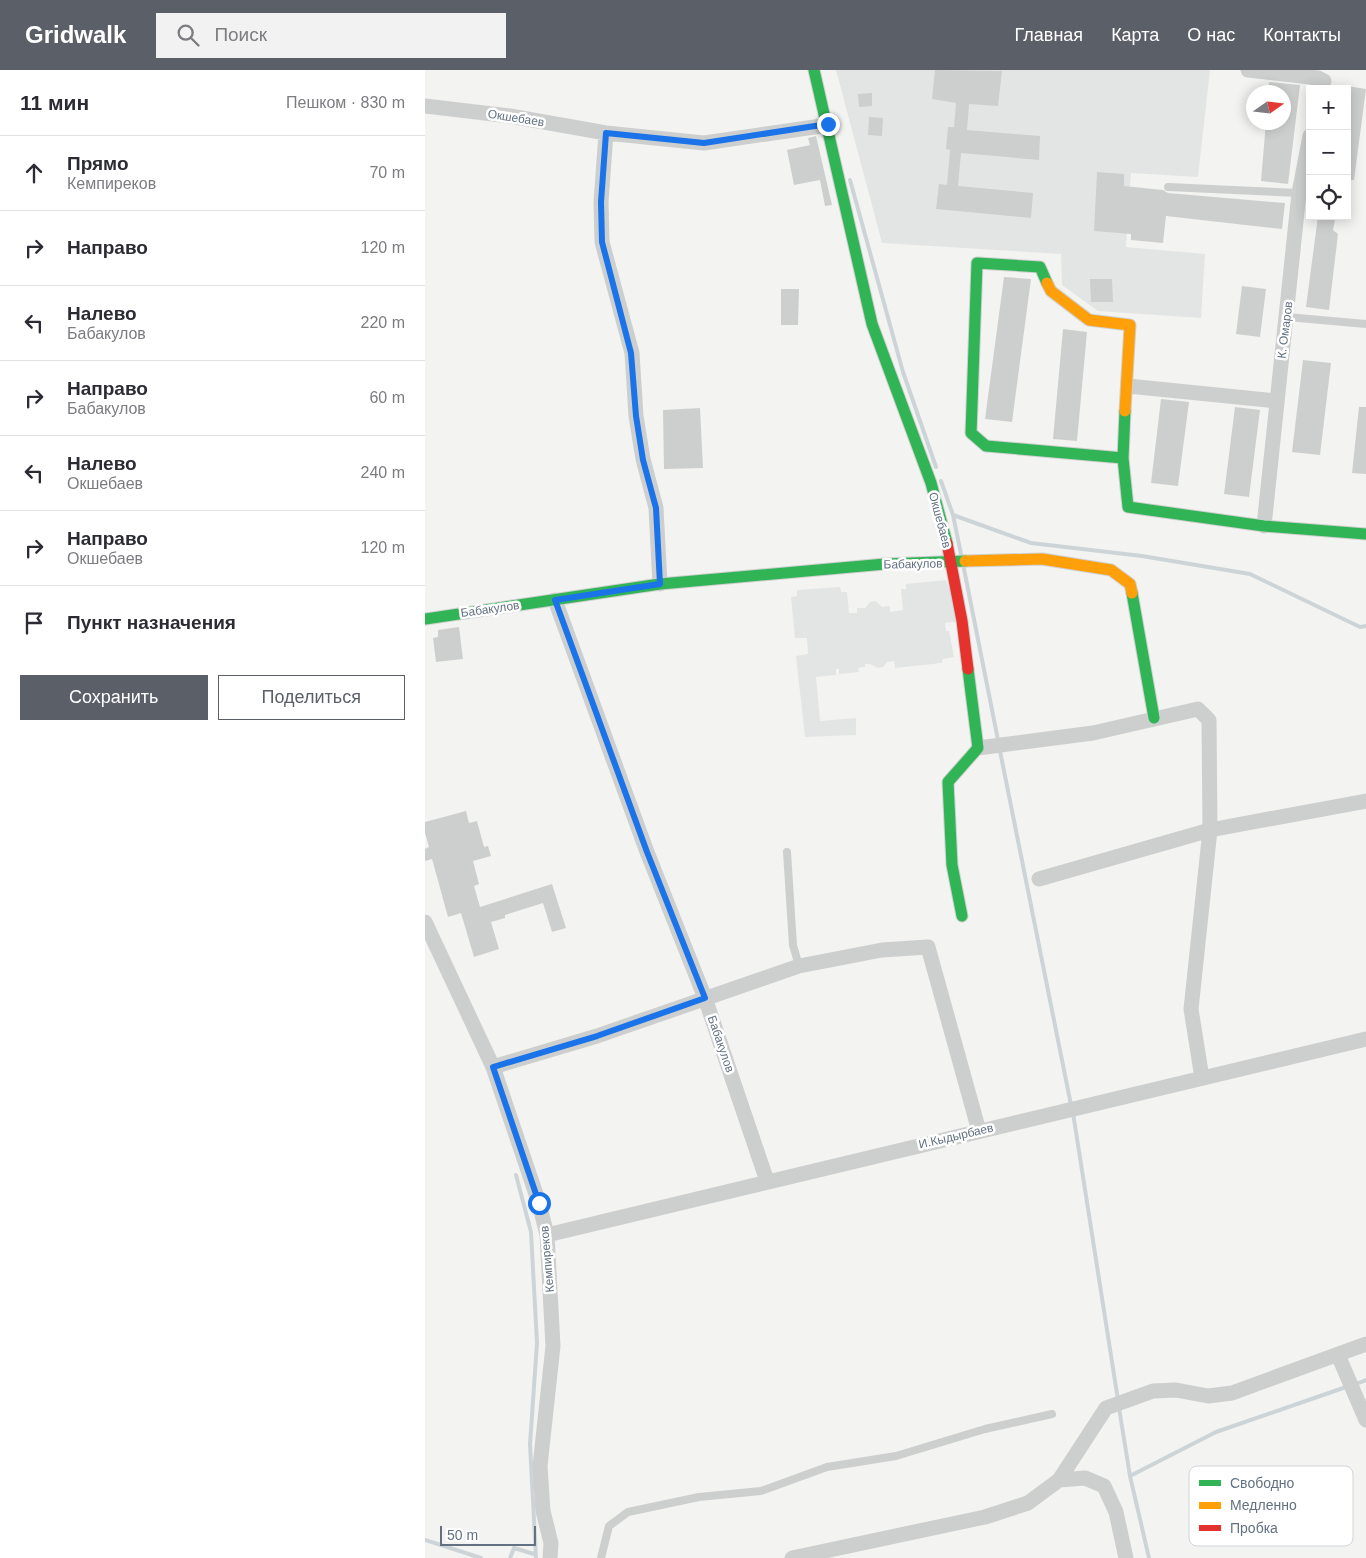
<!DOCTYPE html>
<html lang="ru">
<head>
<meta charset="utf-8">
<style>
	:root { --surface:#fff; --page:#f2f2f3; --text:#2b2b33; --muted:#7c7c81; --line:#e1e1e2; --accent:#5b5f68 }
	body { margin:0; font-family:Arial,sans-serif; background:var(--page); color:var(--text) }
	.controls { position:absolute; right:15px; top:15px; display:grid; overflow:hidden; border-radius:0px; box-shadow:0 2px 12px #0003 }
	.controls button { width:45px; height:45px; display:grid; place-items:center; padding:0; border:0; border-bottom:1px solid var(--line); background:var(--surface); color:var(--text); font:25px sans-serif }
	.compass { position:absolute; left:821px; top:15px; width:45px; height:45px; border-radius:50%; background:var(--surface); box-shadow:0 2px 12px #0003; rotate:76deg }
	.scale { position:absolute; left:15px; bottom:12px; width:96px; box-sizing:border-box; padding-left:5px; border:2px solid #637182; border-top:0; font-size:14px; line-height:18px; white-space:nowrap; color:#637182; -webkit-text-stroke:4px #fff; paint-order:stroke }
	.stop { position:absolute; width:15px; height:15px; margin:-11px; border:4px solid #1a73e8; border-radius:50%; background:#fff }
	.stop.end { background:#1a73e8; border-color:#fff; box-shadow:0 1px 5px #0008 }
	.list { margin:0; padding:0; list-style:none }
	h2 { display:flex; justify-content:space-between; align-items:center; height:65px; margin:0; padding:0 20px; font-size:21px }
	h2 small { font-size:16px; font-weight:400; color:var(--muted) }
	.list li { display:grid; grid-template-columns:32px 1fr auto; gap:15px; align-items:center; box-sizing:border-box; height:75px; padding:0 20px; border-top:1px solid var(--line) }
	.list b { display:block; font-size:19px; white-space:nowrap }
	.list p { margin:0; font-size:16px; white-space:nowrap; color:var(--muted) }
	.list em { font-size:16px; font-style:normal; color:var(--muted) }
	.actions { display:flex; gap:10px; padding:15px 20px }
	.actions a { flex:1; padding:11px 0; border:1px solid var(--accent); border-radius:0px; text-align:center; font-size:18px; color:var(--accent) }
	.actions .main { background:var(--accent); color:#fff }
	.icon { flex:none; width:28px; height:28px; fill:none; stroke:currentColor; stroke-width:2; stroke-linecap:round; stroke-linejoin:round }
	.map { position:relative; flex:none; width:941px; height:1488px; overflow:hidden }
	header { display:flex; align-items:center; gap:30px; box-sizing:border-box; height:70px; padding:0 25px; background:var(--accent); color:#fff }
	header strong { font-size:24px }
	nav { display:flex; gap:28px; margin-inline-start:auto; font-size:18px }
	.search { width:350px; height:45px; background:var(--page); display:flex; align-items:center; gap:12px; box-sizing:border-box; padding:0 18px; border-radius:0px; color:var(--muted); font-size:19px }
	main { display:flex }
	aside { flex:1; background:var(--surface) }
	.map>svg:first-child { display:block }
</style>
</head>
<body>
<header>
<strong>Gridwalk</strong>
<div class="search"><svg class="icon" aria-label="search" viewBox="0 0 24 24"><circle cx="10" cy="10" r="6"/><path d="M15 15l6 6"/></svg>Поиск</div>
<nav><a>Главная</a><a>Карта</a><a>О нас</a><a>Контакты</a></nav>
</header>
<main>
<aside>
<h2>11 мин<small>Пешком · 830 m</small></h2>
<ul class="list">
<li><svg class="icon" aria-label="ahead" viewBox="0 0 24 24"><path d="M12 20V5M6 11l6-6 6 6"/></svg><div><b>Прямо</b><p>Кемпиреков</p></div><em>70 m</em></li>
<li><svg class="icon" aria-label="right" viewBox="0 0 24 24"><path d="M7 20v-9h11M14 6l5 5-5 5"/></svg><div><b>Направо</b></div><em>120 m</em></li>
<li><svg class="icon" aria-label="left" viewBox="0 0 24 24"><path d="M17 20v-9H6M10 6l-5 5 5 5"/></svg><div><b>Налево</b><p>Бабакулов</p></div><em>220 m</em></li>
<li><svg class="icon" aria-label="right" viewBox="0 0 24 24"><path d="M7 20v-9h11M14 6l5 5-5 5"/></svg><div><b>Направо</b><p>Бабакулов</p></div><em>60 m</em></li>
<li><svg class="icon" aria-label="left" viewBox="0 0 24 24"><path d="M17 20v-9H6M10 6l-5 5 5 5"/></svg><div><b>Налево</b><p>Окшебаев</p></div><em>240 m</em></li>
<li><svg class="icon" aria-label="right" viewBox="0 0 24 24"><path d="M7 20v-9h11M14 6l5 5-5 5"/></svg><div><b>Направо</b><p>Окшебаев</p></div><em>120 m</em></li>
<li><svg class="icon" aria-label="arrive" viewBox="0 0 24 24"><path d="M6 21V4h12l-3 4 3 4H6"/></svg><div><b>Пункт назначения</b></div></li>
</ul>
<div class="actions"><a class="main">Сохранить</a><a>Поделиться</a></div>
</aside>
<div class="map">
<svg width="941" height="1488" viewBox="0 0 941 1488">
	<rect width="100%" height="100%" fill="#f3f4f1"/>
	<path fill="#e3e5e4" d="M411,0H785L773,107L706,103L701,177L780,184L776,248L673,241L637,215L636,184L457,173Z
		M521,510L537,551L520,553L521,561H524L529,587L518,589L517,593L470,598L469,591L462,592L458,597L453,598L445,594H440V597L433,598L434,602L414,604V599H411V605L391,607L395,651L431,648V665L380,667L371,586L383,584L382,568H370L366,527L372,526V520L415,517L416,522H422L424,543H432V538H440L445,532L451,531L457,537L465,536V542L478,540L476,519H481V514Z"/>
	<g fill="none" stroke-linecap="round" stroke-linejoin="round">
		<path stroke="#cdd4d7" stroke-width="4" d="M425,110L478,302L511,397
			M516,411L528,445L536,484
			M528,445L606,473L717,486L825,504L935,557L941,556
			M539,499L573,670
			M575,681L646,1035
			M648,1043L693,1330
			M91,1105L106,1162L112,1273L105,1374L111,1488
			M931,1314L941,1310
			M694,1338L705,1406L724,1488
			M705,1406L791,1362L924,1316
			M0,1470L56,1488
			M85,1488L89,1478L109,1484"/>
	</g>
	<path fill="#cdcfcf" d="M510,0L577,1L573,36L544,34L542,60L615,66L614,90L536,83L533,116L608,123L606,148L511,139L514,114L522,115L525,80L521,79L523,57H529L531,33L507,29Z
		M844,12L875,15L863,114L836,111L841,52H858V22H843Z
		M922,16L941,19L929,110H922Z
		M447,23V36L434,37L433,24Z
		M444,47L458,48L457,66L443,65Z
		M391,66L407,135L400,136L395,110L369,115L362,80L385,75L383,68Z
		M672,102L699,104V116L738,120L743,123L860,133L857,159L741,146L738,173L706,170V164L669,161Z
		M893,146L910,149L908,160L913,164L904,240L881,237Z
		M579,207L606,209L587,352L560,349Z
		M665,209H687L688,232H666Z
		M817,216L841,219L835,267L811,264Z
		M356,219H374L373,255H356Z
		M638,259L662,262L652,371L628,369Z
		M878,290L906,293L895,385L867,382Z
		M736,329L764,332L753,416L726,413Z
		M810,337L835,340L824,427L799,424Z
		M934,337H941V404L927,403Z
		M275,338L278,398L239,399L238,340Z
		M34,557L38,589L11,592L8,568L13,567V560Z
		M41,741L44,753L52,751L59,777L63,776L66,786L48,791L54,814L49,816L55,837L127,814L141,858L127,862L118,833L80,845V848L66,852L74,879L49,887L36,843L23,847L7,789L0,791V779L4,777L0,763V752Z"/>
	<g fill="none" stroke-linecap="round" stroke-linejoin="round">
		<defs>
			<path id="fast" d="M389,0L447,254L506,413L522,473
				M622,213L615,197L552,193L546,363L561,376L698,388
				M700,341L698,388L703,437L839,456L941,464
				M707,523L729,648
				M0,549L235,514L460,494L540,491
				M537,846L527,795L523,712L553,678L543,599"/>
			<path id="slow" d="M622,213L626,221L664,250L705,255L700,341
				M540,491L617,489L686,500L705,514L707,523"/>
			<path id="jam" d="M522,473L537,551L543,599"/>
		</defs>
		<use href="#fast" stroke="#cfd0d0" stroke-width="13"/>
		<use href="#slow" stroke="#cfd0d0" stroke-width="13"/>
		<use href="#jam" stroke="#cfd0d0" stroke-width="13"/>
		<path stroke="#cdcece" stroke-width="8" d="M743,117L874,123
			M862,247L941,254
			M362,782L368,875L374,896
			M176,1488L184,1456L203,1442L274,1427L336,1421L402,1397L471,1386L560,1359L627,1344"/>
		<path stroke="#cdcece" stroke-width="15" d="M823,0L893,8L899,11
			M0,36L85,46L181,63L279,73L403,55
			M181,63L176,132L177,172L207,283L211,346L218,389L231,438L235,514
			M703,316L852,331
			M839,456L874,123L885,66
			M130,530L222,782L280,928L342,1111
			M553,678L668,663L773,639L784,650L785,760L766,939L777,1008
			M614,809L785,760L941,731
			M0,852L68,997L114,1133L122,1165L128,1276L115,1396L118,1441L126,1473L125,1488
			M68,997L172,966L374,896L457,880L503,877L554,1061
			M122,1165L941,969
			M913,1285L941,1350
			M634,1410L660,1408L679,1416L691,1442L701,1488
			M367,1488L560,1447L603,1433L634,1410L681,1338L728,1321L751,1320L783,1326L807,1323L941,1274"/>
		<use href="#fast" stroke="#30b455" stroke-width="11"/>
		<use href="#slow" stroke="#ff9f0a" stroke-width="11"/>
		<use href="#jam" stroke="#e5322d" stroke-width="11"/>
	</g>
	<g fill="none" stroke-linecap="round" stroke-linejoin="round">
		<path stroke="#1a73e8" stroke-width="6" d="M114,1133L68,997L172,966L280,928L222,782L130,530L235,514L231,438L218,390L211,346L206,283L177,172L176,132L181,63L279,73L403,54"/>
	</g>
	<g text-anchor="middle" stroke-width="5" stroke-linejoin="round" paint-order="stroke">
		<g font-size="12" fill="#637182" stroke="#fff">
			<text transform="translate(91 48) rotate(9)" y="4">Окшебаев</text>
			<text transform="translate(860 260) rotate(-83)" y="4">К. Омаров</text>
			<text transform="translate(515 450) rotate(75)" y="4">Окшебаев</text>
			<text transform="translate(488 494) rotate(-1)" y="4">Бабакулов</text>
			<text transform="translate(65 539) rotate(-8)" y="4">Бабакулов</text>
			<text transform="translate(296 974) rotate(71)" y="4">Бабакулов</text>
			<text transform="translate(531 1066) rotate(-13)" y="4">И.Кыдырбаев</text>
			<text transform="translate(122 1189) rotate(-95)" y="4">Кемпиреков</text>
		</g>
	</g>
	<rect x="764" y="1396" width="164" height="80" rx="8" fill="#fff" stroke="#d0d4da" stroke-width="1"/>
	<rect x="774" y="1410" width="22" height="6" fill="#30b455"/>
	<rect x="774" y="1432" width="22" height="7" fill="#ff9f0a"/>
	<rect x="774" y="1455" width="22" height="6" fill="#e5322d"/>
	<g font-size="14" fill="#637182">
		<text x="805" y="1418">Свободно</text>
		<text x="805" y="1440">Медленно</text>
		<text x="805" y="1463">Пробка</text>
	</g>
</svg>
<div class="controls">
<button>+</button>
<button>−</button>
<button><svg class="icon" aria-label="locate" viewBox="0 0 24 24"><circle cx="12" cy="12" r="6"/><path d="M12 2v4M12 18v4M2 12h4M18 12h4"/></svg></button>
</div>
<svg class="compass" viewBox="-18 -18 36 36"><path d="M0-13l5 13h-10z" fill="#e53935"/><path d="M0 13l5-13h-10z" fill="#7c7c81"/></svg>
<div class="scale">50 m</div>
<div class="stop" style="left:114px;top:1133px"></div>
<div class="stop end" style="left:403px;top:54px"></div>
</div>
</main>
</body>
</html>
